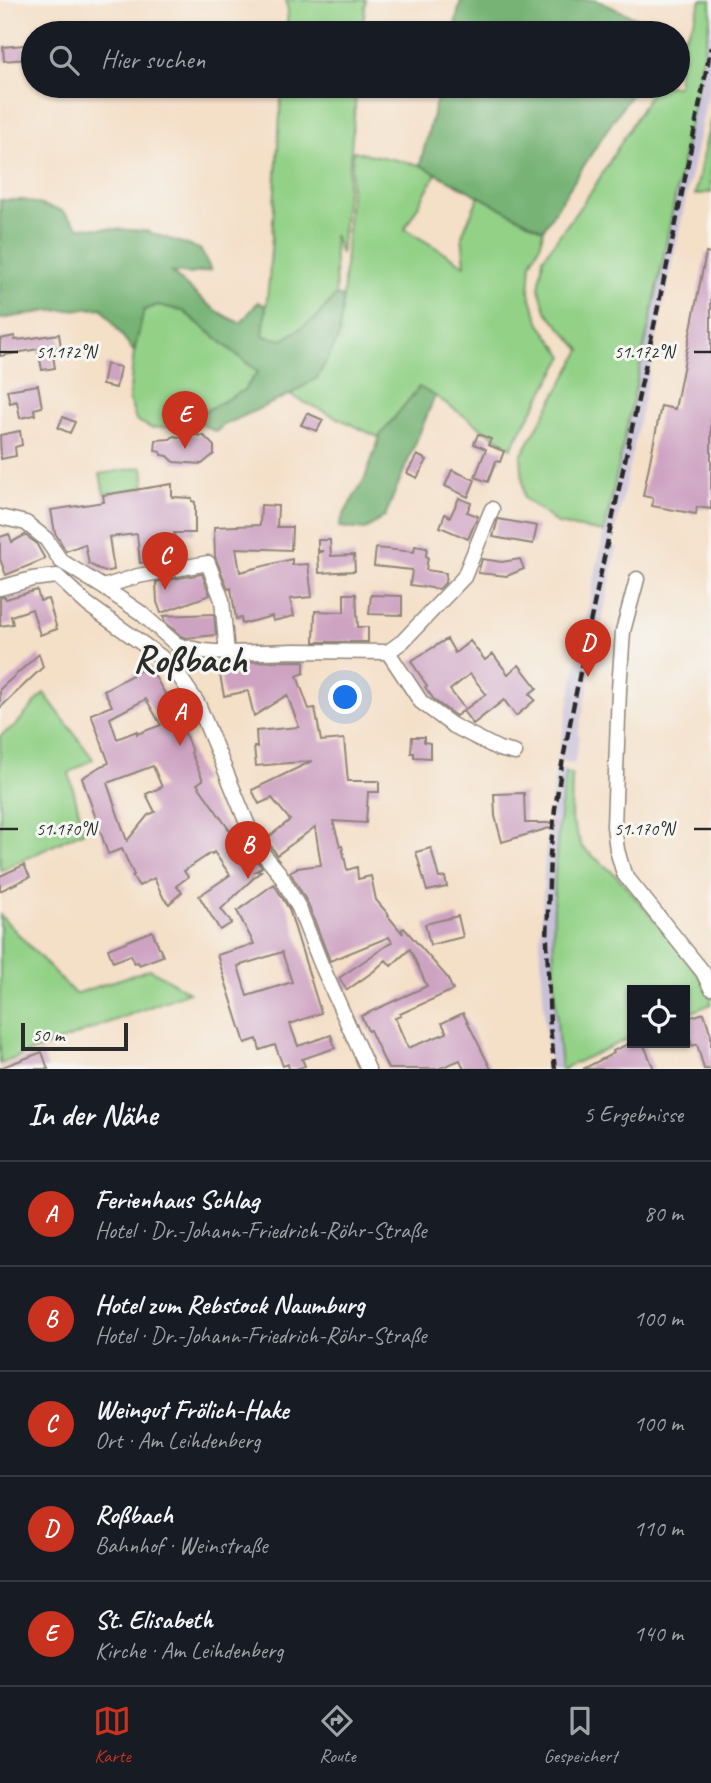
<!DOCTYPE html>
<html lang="de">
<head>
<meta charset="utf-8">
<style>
	:root { --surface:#171b24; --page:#242831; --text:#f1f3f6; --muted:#9ea1a6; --line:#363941; --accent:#c8321e }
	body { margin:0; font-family:Caveat,sans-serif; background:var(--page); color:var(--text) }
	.controls { position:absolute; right:21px; bottom:21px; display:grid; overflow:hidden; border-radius:0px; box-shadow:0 2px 5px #0004 }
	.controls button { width:63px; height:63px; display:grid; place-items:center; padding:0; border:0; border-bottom:2px solid var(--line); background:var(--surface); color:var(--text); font:35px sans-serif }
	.scale { position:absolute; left:21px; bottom:18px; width:107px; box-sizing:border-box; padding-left:7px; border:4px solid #2b2b2b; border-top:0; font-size:19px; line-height:24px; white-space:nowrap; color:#2b2b2b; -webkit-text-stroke:5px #f6f6f2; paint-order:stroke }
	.you { position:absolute; left:346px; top:698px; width:24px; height:24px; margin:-18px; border:5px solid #fff; border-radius:50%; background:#1a73e8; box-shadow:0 0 0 10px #1a73e833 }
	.badge { display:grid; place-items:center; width:46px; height:46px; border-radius:50%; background:var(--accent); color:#fff; font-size:23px; font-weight:700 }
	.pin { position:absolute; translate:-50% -58px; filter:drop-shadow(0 2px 4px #0008) }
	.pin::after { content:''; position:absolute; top:37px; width:24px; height:21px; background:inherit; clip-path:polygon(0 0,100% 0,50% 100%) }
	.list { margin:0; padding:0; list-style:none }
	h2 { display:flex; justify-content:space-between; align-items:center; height:91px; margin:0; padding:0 28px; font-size:30px }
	h2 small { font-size:23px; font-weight:400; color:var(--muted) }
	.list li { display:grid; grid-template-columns:46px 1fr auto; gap:21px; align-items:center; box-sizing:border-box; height:105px; padding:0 28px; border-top:2px solid var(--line) }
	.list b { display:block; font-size:26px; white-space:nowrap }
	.list p { margin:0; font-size:23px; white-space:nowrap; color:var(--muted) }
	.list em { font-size:23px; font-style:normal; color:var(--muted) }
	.icon { flex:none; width:38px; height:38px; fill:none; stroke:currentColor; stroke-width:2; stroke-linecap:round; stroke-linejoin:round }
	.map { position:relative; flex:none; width:711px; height:1069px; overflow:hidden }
	.search { position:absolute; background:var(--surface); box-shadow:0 2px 5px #0004; left:21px; right:21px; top:21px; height:77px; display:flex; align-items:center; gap:18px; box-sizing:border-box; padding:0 24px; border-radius:38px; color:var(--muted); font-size:26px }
	.sheet { height:616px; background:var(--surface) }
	nav { display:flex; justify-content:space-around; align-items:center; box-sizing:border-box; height:98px; border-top:2px solid var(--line); background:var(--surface); font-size:19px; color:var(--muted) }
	nav a { display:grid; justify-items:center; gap:4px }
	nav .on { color:var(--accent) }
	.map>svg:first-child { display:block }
</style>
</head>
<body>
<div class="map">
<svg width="711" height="1069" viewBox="0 0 711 1069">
	<rect width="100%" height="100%" fill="#f6f6f2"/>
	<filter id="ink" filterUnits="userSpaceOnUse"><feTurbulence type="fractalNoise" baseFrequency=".0143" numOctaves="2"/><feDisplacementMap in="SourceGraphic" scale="14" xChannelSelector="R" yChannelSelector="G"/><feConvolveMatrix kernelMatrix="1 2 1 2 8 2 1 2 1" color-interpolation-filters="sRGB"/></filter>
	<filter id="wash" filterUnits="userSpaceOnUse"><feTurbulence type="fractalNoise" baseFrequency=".00686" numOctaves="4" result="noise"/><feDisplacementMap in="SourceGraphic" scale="28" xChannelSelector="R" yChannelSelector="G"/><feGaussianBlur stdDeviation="1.57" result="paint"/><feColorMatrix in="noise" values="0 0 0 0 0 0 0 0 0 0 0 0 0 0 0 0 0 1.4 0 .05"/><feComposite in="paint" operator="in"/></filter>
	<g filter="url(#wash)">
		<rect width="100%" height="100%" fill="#f4dfc7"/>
		<path fill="#c8c0d8" d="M711,16V79L639,422L615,532L612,546L617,547L578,734L580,736L574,764L557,760L627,420L657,289Z
			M556,767L567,769L560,809L554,888L553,981L561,1069H550L545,1029L540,942L545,854Z"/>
		<path fill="#93d187" stroke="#5f7e59" stroke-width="2" d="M286,0H366L362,33H286L288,11Z
			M701,0H711V16L657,289L604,532L558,524L524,498L521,456L581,350L546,311L539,289L543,258L593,189L655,86H678V48L694,21Z
			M282,86H357L341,254L334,235L336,295L316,318L283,340L263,336L269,280Z
			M711,117V192L695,195Z
			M353,151L420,165L437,172L405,229L465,265L462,235L479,196L543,230L541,243L531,263L529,293L540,324L564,356L511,448L435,396L419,387L380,438L289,395L317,378L339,337L343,297Z
			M158,305L183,311L258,372L244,390L200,414L199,425L151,428L136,420L129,399L134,352L144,310Z
			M143,467L145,487L104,494L100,474Z
			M44,693L93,759L69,773L84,831L0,871V736L17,724Z
			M566,773L572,774L571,818L582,847L617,876L650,914L701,978L711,996V1004L685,1015V990H632V1037L568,1066L565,1069H561C551,970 549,871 566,773Z
			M0,915L75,994L150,969L189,992L0,1064Z"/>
		<path fill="#76b374" stroke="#506f50" stroke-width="2" d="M461,0H596L668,32L453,33Z
			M440,86H637L604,134L543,230L420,165Z
			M0,200H24L62,211L79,227L146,231L200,249L211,270L190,274L171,272C192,290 214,314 241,323L258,302L266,306L263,336L283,340L316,318L336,295L343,297L339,337L317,378L289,395L222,426L216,432L201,424L200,414L244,390L258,372L183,311L158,305L144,310L134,352L102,308L48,311L0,319Z
			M419,387L435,396L385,516L365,530L339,527L344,514L365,478L381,434Z"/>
		<g id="blocks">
			<path fill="#cea3c2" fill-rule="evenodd" d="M24,45L25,59L4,61L3,47Z
				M706,253L711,254V509L697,507L696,514L652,506L653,498L643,496L661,406L675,409Z
				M59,334L61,347L52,349L55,368L42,370L38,349L0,356V339L15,336V340L26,339Z
				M106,364L120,367L116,388L102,385Z
				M38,385L42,407L34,409L35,415L20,418L17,401L10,403L7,390Z
				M307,413L323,420L317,431L301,425Z
				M63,417L75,422L70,433L58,428Z
				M20,431L22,445L15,447L16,456L1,459L0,435Z
				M186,434L204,436L214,446V454L202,464L174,462L168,456L161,455V452L155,451L156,440L170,439L174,436L185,438Z
				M478,434L491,439L488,445L504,451L500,462L496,461L488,482L475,477L486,449L474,444Z
				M417,455L427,460L417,478L407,473Z
				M452,470L475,480L468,497L445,486Z
				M172,484V497L192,498V501L195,502V533H174L178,559L156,563V561L140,563L137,534L109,537L114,570L105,572L89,564L85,544L66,551L55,533L51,510L104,502L103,495Z
				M459,498L471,503L467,512L478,516L468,539L440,527L445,514L450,517Z
				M261,505L278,506L277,527H292L291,550L236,548L240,572L292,559V565L308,564L312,597L290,599L294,616L273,621L272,616L242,624L241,618L236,619L231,588L228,589L215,557L214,527L260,525Z
				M498,519L537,526L533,544L493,537Z
				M9,534L12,542L25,535L36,543L45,559L6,575L0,559V537Z
				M318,540H330L331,556L354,555L355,571L319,573L318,553L324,551H318Z
				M415,546L427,548L426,556L428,557L426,570L446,573L445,583L439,589L410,585L412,570L374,566L376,548L414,552Z
				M482,559L502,562L520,559L524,569L507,576L478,573Z
				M202,574L210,595L161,613L157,602L156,582Z
				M37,590L40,601L48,599L57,629L40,635L32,609L11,616L13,624L0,626V597H5L6,599Z
				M344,594H356L358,627H368V642H314L315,611L344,612Z
				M371,595L402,596V615L369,614Z
				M214,614L216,635L186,638L181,636L165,622L163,616Z
				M447,639L455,653L470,641L485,660L493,654L508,674L519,665L537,688L529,694L535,700L516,716L504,700L473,724L463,711L486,694L470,674L450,690L465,709L456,716L435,701L425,687L427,686L411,661Z
				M39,654L43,667L0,708V689Z
				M304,661V673L297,676L309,709L315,708L321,741L344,739L348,781H379V792H368L366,823L333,821L340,846H342L347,870L357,867L358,879L371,876L376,900L389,915L388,916L403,934L402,929L404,928L447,977L453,990L400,1014L401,1016L395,1018L408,1048L447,1033L442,1023L463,1013L491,1069H464L460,1060L438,1069H388L370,1030L368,1031L361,1016L427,986L410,949L391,966L386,960L374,971L347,990L339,978L392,942L389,937L330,961L308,904L290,872L297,868L321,865L315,827L277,855L266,839L290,820L272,798L259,804L252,790L312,761L256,766L254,747H257L256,731L299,727L287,695L254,716L248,691L224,696L220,675L224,674L222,662Z
				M149,666L179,718L192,752L191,753L203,780L197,784L249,858L253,856L262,867L256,871H261L221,909L232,923L220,930L199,896L230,875L214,852L212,854L211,853L184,871L188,877L176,886L182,892L169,904L164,899L154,878L139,886L132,876L134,875L122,849L108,854L82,778L101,766L109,763L91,714L112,706L104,690ZM146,699L161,725L137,734V731L117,739L110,718ZM153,766L162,787L146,794L155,812L148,815L127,841L107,783Z
				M412,737H424V742L430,743V758L414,757V753H411Z
				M524,793L525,823H555L556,826L502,842L495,816L494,794Z
				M431,848L439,878L445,877L447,887L427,891L416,852Z
				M24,865L30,877L0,891V876Z
				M274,884L289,909L321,1013L290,1024L298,1046L331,1035L335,1048L302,1059L305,1066L296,1069H289L288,1064L283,1066L275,1045L260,1050L257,1039L245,1043L217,955L254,944L237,911ZM282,952L292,982L247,996L238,966Z
				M458,916L463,937L430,945L425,924Z
				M152,931L163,956L139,965L138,962L134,963L131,955L113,962L108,949Z
				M704,1013L711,1035V1069H704L697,1044L692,1046L687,1029L685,1030V1019Z
				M630,1043H643L654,1069H583L614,1053L613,1051Z
				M42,1052L48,1069H0V1068Z"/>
		</g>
	</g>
	<g filter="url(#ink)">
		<use href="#blocks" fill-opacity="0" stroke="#908579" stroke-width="2"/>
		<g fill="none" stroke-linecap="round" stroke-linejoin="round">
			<defs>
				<path id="minor" d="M0,517L26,523L46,539L61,561L103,587L141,613L176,644L184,647L204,651L227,653L296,651L388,652L403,641L464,577L492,509
					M57,576L87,604L161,657L177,673L198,704L249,828L261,851L280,874L299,908L321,964L368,1069
					M637,579L623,631L619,690L614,826L617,850L624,874L703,972L711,988
					M103,587L138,576L208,563L222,600L227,653
					M0,588L32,579L57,576
					M388,652L421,702L452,725L499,749L515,753"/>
			</defs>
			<use href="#minor" stroke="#908579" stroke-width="17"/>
			<use href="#minor" stroke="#fff" stroke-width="14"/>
			<path stroke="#2b2b2b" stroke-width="4.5" stroke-dasharray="10 5" stroke-linecap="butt" d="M555,1069L550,1028L547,941L550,854L555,809L562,764L587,637L675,228L711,47"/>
		</g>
	</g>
	<path fill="none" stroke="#2b2b2b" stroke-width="2.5" d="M0,352H18M694,352H711M0,829H18M694,829H711"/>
	<g text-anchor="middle" stroke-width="6" stroke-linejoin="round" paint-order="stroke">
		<g font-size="38" font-weight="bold" fill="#2b2b2b" stroke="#f6f6f2">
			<text x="190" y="672">Roßbach</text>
		</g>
	</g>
	<g font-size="18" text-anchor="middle" fill="#2b2b2b" stroke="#f6f6f2" stroke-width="6" stroke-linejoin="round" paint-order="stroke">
		<text x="66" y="358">51.172°N</text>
		<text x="644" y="358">51.172°N</text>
		<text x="66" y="835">51.170°N</text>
		<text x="644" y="835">51.170°N</text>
	</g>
</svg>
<div class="controls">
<button><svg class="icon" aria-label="locate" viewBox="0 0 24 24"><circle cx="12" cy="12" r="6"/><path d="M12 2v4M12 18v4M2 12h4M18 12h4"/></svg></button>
</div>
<div class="scale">50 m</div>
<div class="you"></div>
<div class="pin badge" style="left:180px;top:746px">A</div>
<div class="pin badge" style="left:248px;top:879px">B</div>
<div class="pin badge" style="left:165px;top:590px">C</div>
<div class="pin badge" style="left:588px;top:677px">D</div>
<div class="pin badge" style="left:185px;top:449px">E</div>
<div class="search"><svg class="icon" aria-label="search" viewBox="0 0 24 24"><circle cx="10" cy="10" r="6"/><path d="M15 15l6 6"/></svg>Hier suchen</div>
</div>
<section class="sheet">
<h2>In der Nähe<small>5 Ergebnisse</small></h2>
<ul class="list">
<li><span class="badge">A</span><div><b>Ferienhaus Schlag</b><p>Hotel · Dr.-Johann-Friedrich-Röhr-Straße</p></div><em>80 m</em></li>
<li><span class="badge">B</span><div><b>Hotel zum Rebstock Naumburg</b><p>Hotel · Dr.-Johann-Friedrich-Röhr-Straße</p></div><em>100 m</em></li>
<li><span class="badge">C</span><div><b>Weingut Frölich-Hake</b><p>Ort · Am Leihdenberg</p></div><em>100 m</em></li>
<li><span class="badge">D</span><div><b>Roßbach</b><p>Bahnhof · Weinstraße</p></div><em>110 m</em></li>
<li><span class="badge">E</span><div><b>St. Elisabeth</b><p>Kirche · Am Leihdenberg</p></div><em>140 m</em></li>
</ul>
</section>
<nav>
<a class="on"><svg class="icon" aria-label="map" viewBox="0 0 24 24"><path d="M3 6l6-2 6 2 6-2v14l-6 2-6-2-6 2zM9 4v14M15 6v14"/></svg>Karte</a>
<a><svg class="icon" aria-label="directions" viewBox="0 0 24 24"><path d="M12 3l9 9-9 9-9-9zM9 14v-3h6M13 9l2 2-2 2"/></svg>Route</a>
<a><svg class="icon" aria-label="saved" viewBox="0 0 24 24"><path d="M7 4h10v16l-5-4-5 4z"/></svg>Gespeichert</a>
</nav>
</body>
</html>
